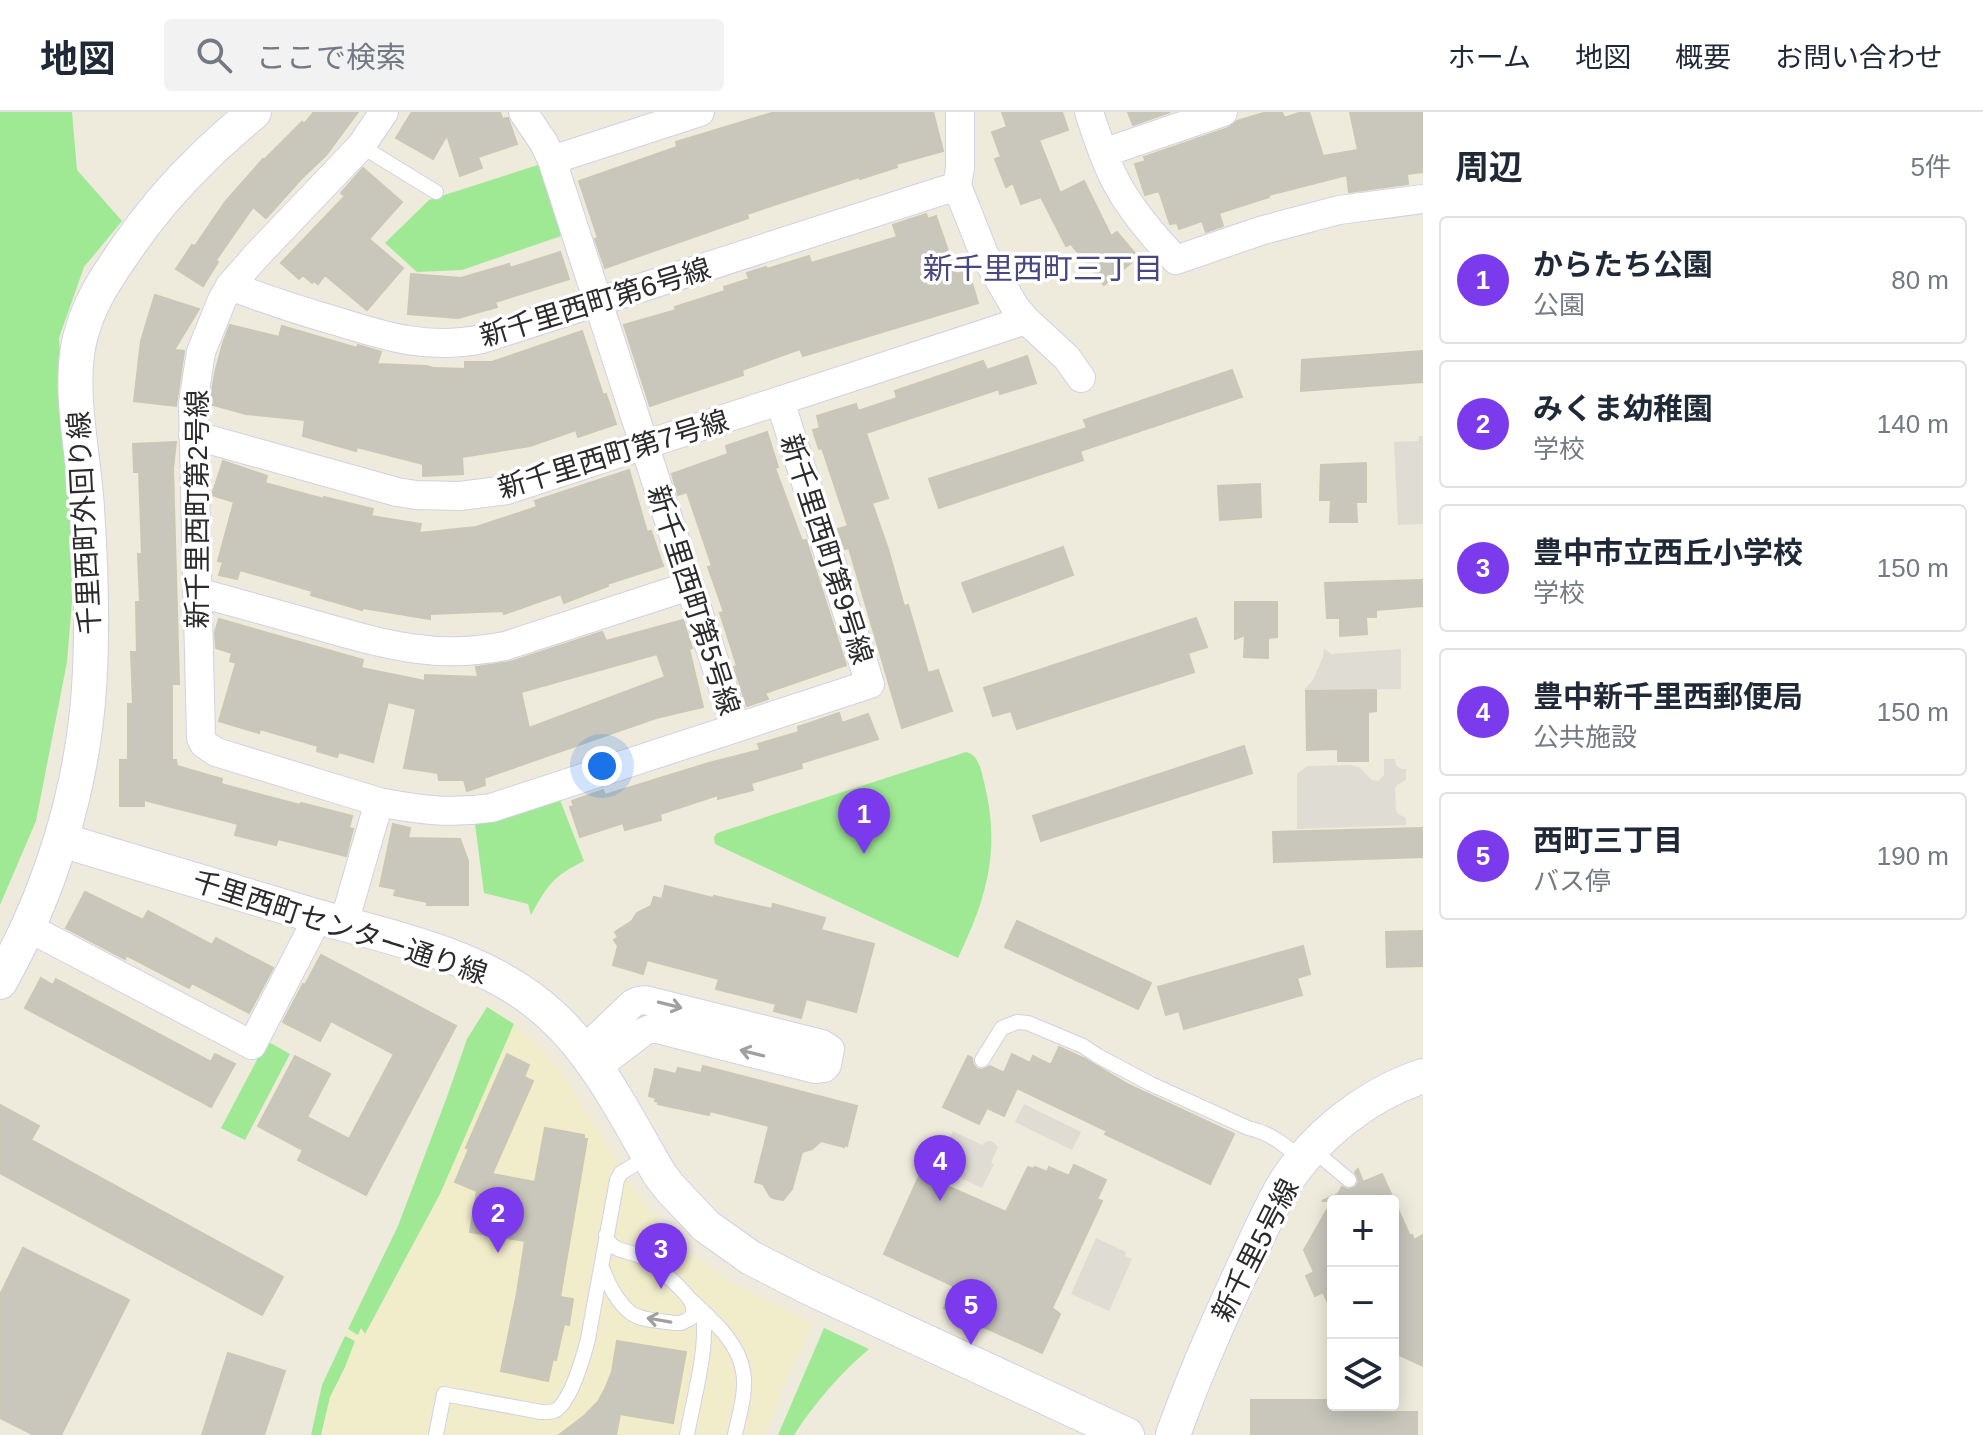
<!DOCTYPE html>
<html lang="ja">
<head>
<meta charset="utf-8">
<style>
	:root { --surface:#fff; --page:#f2f2f3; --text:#1f2937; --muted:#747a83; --line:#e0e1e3; --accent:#7c3aed }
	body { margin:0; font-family:Helvetica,"Noto Sans JP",sans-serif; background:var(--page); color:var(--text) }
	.controls { position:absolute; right:24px; bottom:24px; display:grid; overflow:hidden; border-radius:8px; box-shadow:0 4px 20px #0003 }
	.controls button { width:72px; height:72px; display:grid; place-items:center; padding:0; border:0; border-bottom:2px solid var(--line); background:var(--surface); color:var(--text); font:40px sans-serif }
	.you { position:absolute; left:602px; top:654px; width:28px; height:28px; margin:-20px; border:6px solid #fff; border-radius:50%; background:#1a73e8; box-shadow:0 0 0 12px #1a73e833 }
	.badge { display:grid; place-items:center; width:52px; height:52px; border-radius:50%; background:var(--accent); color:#fff; font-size:26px; font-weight:700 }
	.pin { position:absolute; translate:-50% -66px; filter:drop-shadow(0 2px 4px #0008) }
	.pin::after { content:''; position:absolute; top:42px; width:28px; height:24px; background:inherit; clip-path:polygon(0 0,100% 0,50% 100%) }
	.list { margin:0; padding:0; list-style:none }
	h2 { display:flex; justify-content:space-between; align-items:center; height:104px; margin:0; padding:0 32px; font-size:34px }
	h2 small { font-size:26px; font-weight:400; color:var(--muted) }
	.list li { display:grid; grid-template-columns:52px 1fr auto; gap:24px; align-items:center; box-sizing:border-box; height:128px; margin:0 16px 16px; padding:0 16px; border:2px solid var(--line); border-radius:8px }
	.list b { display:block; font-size:30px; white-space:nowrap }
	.list p { margin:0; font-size:26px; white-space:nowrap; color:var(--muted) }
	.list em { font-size:26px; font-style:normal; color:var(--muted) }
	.icon { flex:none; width:44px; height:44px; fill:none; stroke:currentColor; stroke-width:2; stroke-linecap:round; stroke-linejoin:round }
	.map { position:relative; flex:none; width:1423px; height:1323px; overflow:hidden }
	header { display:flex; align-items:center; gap:48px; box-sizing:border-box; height:112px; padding:0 40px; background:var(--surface); border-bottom:2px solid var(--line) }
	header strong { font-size:38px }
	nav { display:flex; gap:44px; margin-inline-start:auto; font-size:28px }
	.search { width:560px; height:72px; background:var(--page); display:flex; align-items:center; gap:20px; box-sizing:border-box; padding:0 28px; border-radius:8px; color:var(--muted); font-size:30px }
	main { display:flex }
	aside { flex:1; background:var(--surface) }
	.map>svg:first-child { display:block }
</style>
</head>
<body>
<header>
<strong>地図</strong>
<div class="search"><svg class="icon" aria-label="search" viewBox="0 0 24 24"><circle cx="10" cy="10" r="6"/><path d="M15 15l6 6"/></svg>ここで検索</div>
<nav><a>ホーム</a><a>地図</a><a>概要</a><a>お問い合わせ</a></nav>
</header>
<main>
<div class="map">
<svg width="1423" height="1323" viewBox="0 0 1423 1323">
	<rect width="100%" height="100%" fill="#eeeadc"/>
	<path fill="#f1ecca" d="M514,912L545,940L563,962L642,1089L673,1125L698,1147L732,1171L813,1211L785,1271L765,1323H321L330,1285L345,1255L354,1230L345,1224L348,1217L358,1222L360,1215L365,1222L377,1201L440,1082Z"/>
	<path fill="#a0e994" d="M0,0H72L77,58L122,109L84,155L59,226L74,465L67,550L36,709L0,793Z
		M541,52L564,123L462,158L417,160L385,131L429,88Z
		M966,640C979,643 981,658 984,670C1001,738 987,785 958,846L715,732L714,725L717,721Z
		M560,688L584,749C553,764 547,774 531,803L528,792L484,781L475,712Z
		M487,895L514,912L440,1082L365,1222L361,1216L358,1223L348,1217L398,1114L448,982L467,927Z
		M267,929L290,942L245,1028L221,1016Z
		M824,1216L869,1237C840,1262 815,1290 794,1323H778Z
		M345,1224L355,1229L345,1255L330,1285L321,1323H311L322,1273Z"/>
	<path fill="#dedcd3" d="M1419,324H1423V412L1398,413L1394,330L1418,329Z
		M1324,536L1331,542L1401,537V577L1304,578L1313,568L1323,545Z
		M1384,647H1395L1396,654L1402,657H1406V668L1397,673L1395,677L1396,698L1398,702L1406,706V713L1297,717V662L1307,654L1350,653L1359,655L1372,668L1378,669L1384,663Z
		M1024,992L1081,1020L1072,1038L1015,1010Z
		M953,1019L982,1033L987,1029H992L998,1035L991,1051L994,1052L982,1076L936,1054Z
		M1096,1126L1126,1140L1125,1144L1132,1147L1109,1199L1071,1182Z"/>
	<path fill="#c9c7bc" stroke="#cac7b5" stroke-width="2" fill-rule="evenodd" d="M314,0H358L326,43L302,66L266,106L253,95L216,148L218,150L203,174L176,157L192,133L195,134L225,90L263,47L264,48L302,10L304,12Z
		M412,0H500L502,7L508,6L517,32L478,45L482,56L460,64L447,23L433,47L396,26Z
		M775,0H933L943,39L896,52L897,55L860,67L859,65L747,102L748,106L605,156L595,127L598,126L579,69L677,35L676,30Z
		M1002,0H1062L1068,18L1039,28L1060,81L1084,69L1111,124L1117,120L1138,145L1104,173L1071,132L1066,134L1041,85L1021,92L1013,71L1006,75L995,47L1001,45L992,20L1007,15Z
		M1128,0H1170L1133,13Z
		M1267,0H1282L1284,6L1302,0H1309L1323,44L1358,38L1350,0H1423V60L1407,62L1408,72L1349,80L1347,63L1269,83V85L1219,101L1223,114L1206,120L1202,109L1179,117L1177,111L1170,112L1159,79L1145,83L1135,52L1146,49L1144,45L1228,16L1237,9Z
		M363,56L402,90L369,127L403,156L367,198L325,163L318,172L314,169L312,171L303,163L299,167L281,151L345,84L341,81Z
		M926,102L928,107L936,104L956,162L968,158L978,191L803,244L800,237L742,258L743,263L650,294L624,213L676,198L675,195L725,179L724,175L749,167L747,161L766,155L767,157L809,144L811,151L897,125L893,113Z
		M560,140L569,167L495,190L497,195L458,206L408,202L411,162L461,166L509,152L510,156Z
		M155,183L199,197L174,238L184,239L176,294L134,289L141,229Z
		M230,213L279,225L282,214L357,236L358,233L381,240L377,252L426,254L437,257L435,256L465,257V250H492L582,219L603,283L606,282L616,312L578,325L576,318L530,334L462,345L463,362L423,364V352L357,335L356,339L303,324L305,308L246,302L210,292L215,261L223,231Z
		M1423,239V270L1301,279L1302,248Z
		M1027,244L1036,271L1000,282L999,277L866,321L888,386L872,391L888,437L904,494L908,493L928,561L938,558L952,599L902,616L849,436L845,437L838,417L848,414L822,336L819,337L813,318L820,316L817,304L856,292L858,299L897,286L895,279L983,249L987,258Z
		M1232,258L1242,285L1080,339L1083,348L939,396L929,367L1087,316L1084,308Z
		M767,320L778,355L775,356L802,429L806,428L846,553L765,581L768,587L747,594L734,555L737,554L720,501L724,500L708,455L712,454L687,380L678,383L672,362L728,342L726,334Z
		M176,330L173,356L179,572H172V648H176L177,654L222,667L221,672L300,693L301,691L352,704L349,716L353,717L346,744L278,727L276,733L235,723L238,712L144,688V694H120V648H128V592H133L131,540H137L136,490H140L138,442H142L139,360H134L133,332Z
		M223,349L267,364L265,371L324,387V385L373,397L371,404L421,412L419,421L476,415L537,395L535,389L629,358L647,420L651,419L663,454L607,472L608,474L564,491L561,482L504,502L503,499L430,502V507L363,496L362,498L311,483L312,479L240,458L237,467L219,463L223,450L218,449L234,390L212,383Z
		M1366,351V390H1356L1357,410H1330L1331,388H1320L1321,353Z
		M1260,372L1261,405L1220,408L1218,374Z
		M1063,435L1073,463L973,500L962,471Z
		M1423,468V494L1376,498V505H1366L1367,522L1340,524V506H1327L1325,471Z
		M1235,490H1277V525L1268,526V546L1244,545L1245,523L1235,527Z
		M1196,506L1207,535L1188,541L1194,560L1017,617L1011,599L993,604L984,576Z
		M219,507L363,548L361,556L425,569V563L478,565L476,555L510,550L602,520L606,529L683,508L692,536L689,537L703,595L656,606L484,666L485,673L467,679L464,668H439L438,661L404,656L416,597L388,590L373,650L339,640L337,645L317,639L318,634L260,617L259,621L219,609L236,551L230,549L232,541L216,536L215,520ZM657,542L665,565L529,616L521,580Z
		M1376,578V599L1368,600V649H1338V637L1307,638L1306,579Z
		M839,601L842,611L868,602L878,627L801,651L802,656L751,671L753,678L718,687V683L660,702L661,708L625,718L623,711L580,725L570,695L574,694L572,689L603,678L605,683L709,651L760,638L758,632L799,620L798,615Z
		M1244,634L1252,661L1041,729L1033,704Z
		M393,712L410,716L408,726L460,727L468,749V793H427V790L394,783L396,777L380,774Z
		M1423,716V745L1274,750L1273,720Z
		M665,774L713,786L714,784L772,797L773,792L825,806L821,818L874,832L856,900L806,887L801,906L774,899L776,892L716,877L719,867L647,848L643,862L613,853L618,834L614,828L618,825L615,820L632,809L637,801L651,794L654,785L662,787Z
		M85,780L143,808L148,799L212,833L216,826L273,856L249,901L192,871L189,876L126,843L125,847L66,816Z
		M1017,809L1151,871L1138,897L1005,835Z
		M1423,819V854L1387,855L1386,820Z
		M1303,834L1310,862L1297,866L1302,883L1184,917L1179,899L1166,903L1158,875Z
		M321,843L456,914L366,1083L298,1048L303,1038L258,1014L295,944L330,962L307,1005L349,1027L394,942L331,909L320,929L283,910L303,872L305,873Z
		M41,866L53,873L56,867L211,950L215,942L235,952L211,995L25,896Z
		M1059,935L1085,947L1129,973L1234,1022L1210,1072L1105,1022L1107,1019L1017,976L1004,1004L987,996L979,1012L943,995L968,944L972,946L973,952L977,957L982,958L990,954L1004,961L1012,942L1030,951L1033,944L1051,953Z
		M507,942L529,953L524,965L533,969L492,1062L535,1070L545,1016L584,1023V1027H587L560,1185L573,1187L569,1213L564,1212L556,1248L553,1247L548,1269L501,1259L517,1181L525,1129L470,1120L477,1079L455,1070L469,1037L466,1036Z
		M703,954L857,994L847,1034L844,1033V1035L821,1029L812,1037L802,1040L792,1077L783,1088L773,1086L770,1084L763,1072L755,1070L769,1014L710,999L709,1003L658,992L659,990L655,989L656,986L649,984L655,957L676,962L678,956L701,961Z
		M0,993L39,1014L31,1028L283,1165L262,1203L0,1061Z
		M1074,1053L1106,1068L1097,1087L1102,1089L1052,1196L1060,1202L1042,1241L950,1200L951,1199L944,1196L954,1174L884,1142L920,1062L1006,1100L1028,1055L1033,1057L1035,1055L1047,1060L1049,1055L1069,1064Z
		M1358,1057L1363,1070L1382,1062L1410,1124L1412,1123L1414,1128L1423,1123V1254L1393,1240V1089H1333V1201L1323,1180L1315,1184L1306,1164L1314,1160L1304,1138L1332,1089H1322L1338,1082L1342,1075L1348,1078L1356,1075L1359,1069L1355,1060Z
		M23,1136L129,1188L61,1323H34L0,1306V1183Z
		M617,1229L686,1240L673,1311L620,1302L616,1323H559L584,1304L598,1290L605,1277L612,1260Z
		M228,1241L285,1259L264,1323H202Z
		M1251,1288H1333V1293H1367V1300H1417V1323H1251Z"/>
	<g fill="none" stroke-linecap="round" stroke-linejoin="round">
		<defs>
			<path id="service" d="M361,34L436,80
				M982,948L1002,916L1017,910L1028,911L1083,934L1098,944L1151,972L1248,1016C1271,1021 1285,1033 1302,1048
				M1312,1037L1349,1068
				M603,1158C608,1172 618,1191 631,1201C642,1209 662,1209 675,1211H681L691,1206C693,1201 694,1199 693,1194C690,1182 654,1151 642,1145C629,1138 611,1141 606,1123
				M690,1187C711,1207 738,1229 743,1259C747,1279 739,1303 735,1323
				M436,1323L444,1282L541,1300C544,1300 551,1300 554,1299C570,1293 584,1243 588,1227L617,1068L621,1061L649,1044
				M687,1323C693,1289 710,1230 702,1198"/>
			<path id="minor" d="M523,0L544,31L552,48L736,616
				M960,0V56L957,74L984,142L1015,195L1026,208L1067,246L1081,266
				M1089,0C1096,22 1103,43 1113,64C1128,95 1152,123 1176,148L1260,119L1339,98L1423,87
				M1103,41L1223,0
				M552,48L700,0
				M230,174C265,187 300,199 336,209C387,225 428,238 482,227L957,74
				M193,323L397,380L416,383L460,384L507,378L1026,208
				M197,480C237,491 276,502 316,513C383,532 435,548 505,534L689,474
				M379,690L216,640L204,632L201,626L193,291L201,240L222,188L230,174L257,143L361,34L384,0
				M344,811L379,690C420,698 449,702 491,696L870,572L780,289
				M27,815L252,933L318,805
				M584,938L632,892L638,889L645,888L822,932L830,937L827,953L824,956L815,957L657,917H650L643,920L597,955"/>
			<path id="tertiary" d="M61,728C144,753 228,778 312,803C394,827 486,843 551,903C599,947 627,1007 660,1063L671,1077L706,1114L751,1146L810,1176L1127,1323
				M0,870C50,781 82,679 89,577C93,517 91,456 87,396C84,341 65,267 83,216C92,186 109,162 126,137C149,103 175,73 204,45C220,29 237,15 254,0
				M1173,1323C1192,1269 1215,1217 1239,1165C1254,1134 1267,1101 1285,1071C1316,1023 1368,982 1423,964"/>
		</defs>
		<use href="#service" stroke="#d1d1e5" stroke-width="16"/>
		<use href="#minor" stroke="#d1d1e5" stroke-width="30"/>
		<use href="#tertiary" stroke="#d1d1e5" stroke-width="36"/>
		<use href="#service" stroke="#fff" stroke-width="14"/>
		<use href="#minor" stroke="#fff" stroke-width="28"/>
		<use href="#tertiary" stroke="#fff" stroke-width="34"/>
	</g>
	<defs><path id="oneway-shaft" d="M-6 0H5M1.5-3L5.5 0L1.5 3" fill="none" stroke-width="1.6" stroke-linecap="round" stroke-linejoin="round" transform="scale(2)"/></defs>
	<g stroke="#a0a0a0">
		<use href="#oneway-shaft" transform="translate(670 893) rotate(14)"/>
		<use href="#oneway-shaft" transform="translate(752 941) rotate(-166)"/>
		<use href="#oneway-shaft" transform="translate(659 1208) rotate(-170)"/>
	</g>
	<g text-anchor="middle" stroke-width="7" stroke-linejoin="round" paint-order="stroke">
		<g font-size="28" fill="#2b2b2b" stroke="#fff">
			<text transform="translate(595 190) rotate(-17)" y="10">新千里西町第6号線</text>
			<text transform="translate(613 342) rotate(-17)" y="10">新千里西町第7号線</text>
			<text transform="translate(197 397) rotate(-90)" y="10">新千里西町第2号線</text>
			<text transform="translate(84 411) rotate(-93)" y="10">千里西町外回り線</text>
			<text transform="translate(827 437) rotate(72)" y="10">新千里西町第9号線</text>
			<text transform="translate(694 488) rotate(72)" y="10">新千里西町第5号線</text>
			<text transform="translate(340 815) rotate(18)" y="10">千里西町センター通り線</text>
			<text transform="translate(1255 1138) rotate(-63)" y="10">新千里5号線</text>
		</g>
		<g font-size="30" fill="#484780" stroke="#fff">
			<text x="1043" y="167">新千里西町三丁目</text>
		</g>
	</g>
</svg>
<div class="controls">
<button>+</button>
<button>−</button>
<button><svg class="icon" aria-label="layers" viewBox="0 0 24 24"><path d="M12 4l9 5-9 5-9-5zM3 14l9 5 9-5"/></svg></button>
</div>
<div class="you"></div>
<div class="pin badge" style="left:864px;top:742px">1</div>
<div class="pin badge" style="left:498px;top:1141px">2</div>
<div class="pin badge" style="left:661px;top:1177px">3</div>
<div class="pin badge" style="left:940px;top:1089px">4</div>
<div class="pin badge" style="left:971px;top:1233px">5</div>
</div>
<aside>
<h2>周辺<small>5件</small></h2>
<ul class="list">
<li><span class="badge">1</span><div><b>からたち公園</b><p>公園</p></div><em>80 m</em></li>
<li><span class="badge">2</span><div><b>みくま幼稚園</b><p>学校</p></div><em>140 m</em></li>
<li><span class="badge">3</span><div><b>豊中市立西丘小学校</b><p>学校</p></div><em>150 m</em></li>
<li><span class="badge">4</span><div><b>豊中新千里西郵便局</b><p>公共施設</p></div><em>150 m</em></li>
<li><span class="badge">5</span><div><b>西町三丁目</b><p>バス停</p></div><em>190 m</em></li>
</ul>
</aside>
</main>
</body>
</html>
